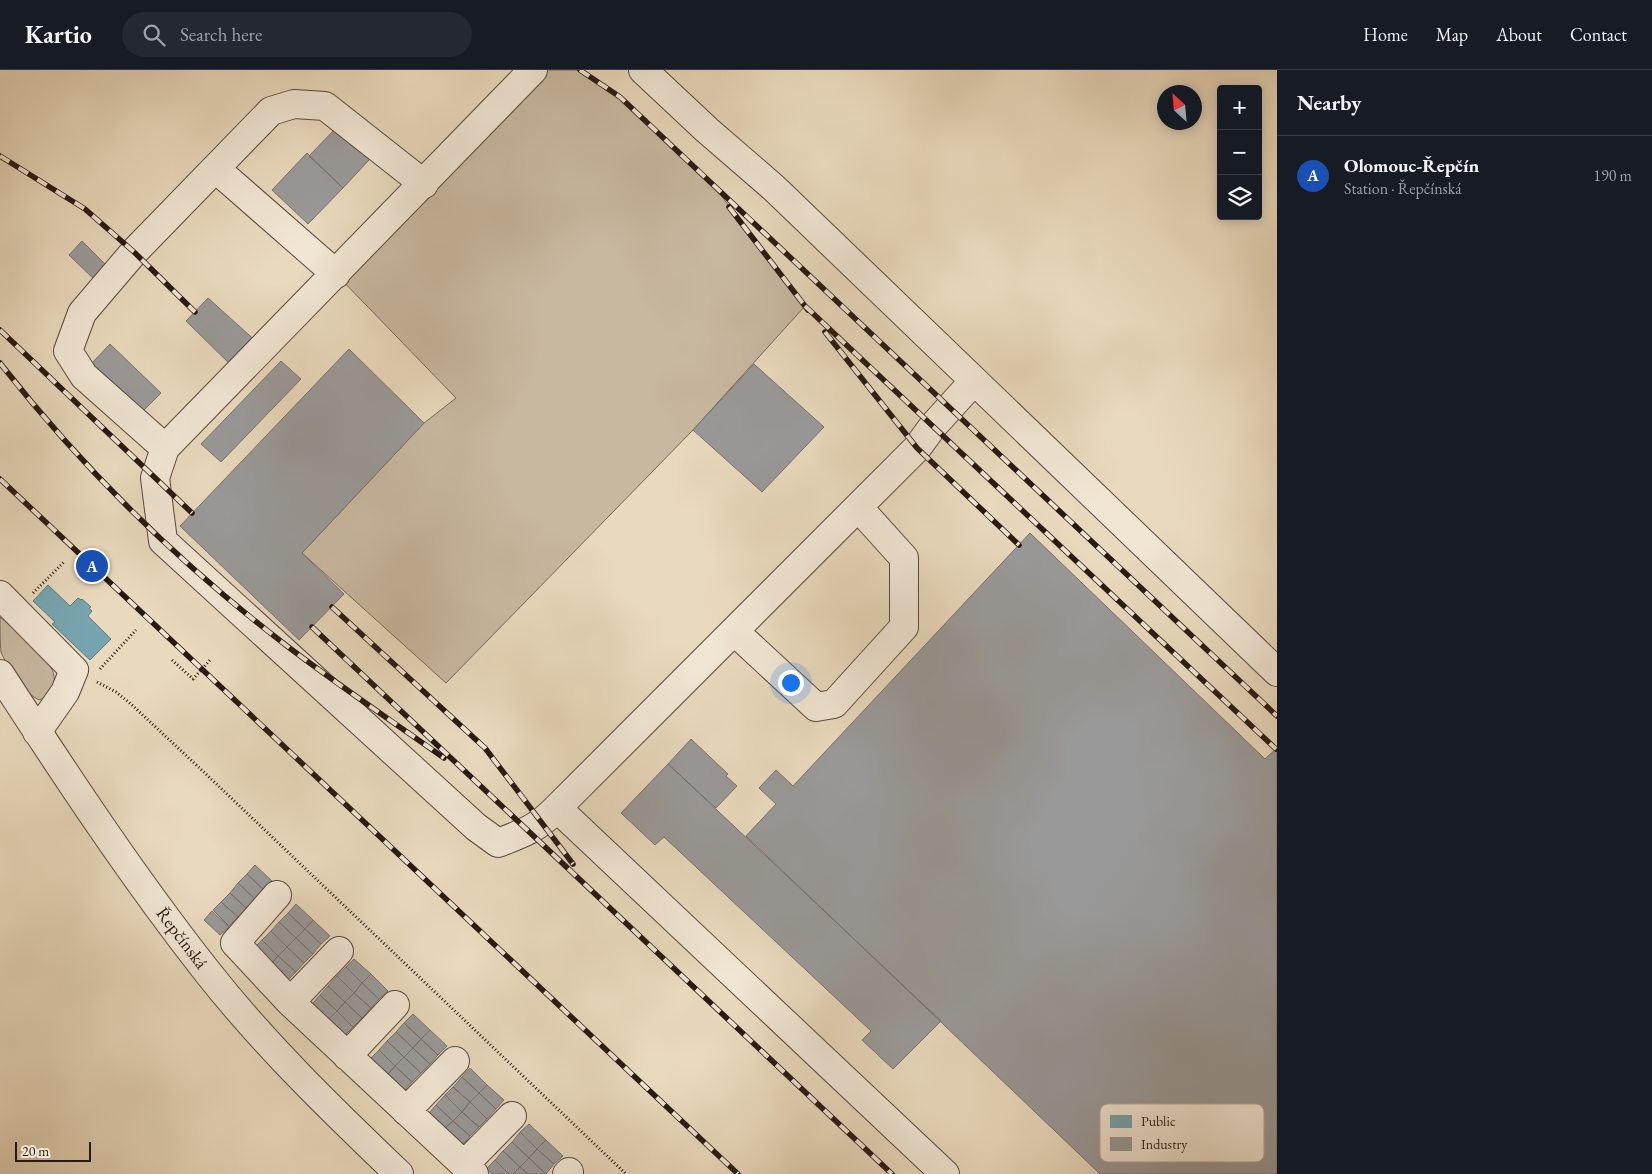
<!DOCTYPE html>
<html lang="en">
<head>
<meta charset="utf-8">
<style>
	:root { --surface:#171b24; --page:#242831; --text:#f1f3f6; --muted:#9ea1a6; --line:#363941; --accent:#1a73e8 }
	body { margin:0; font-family:"EB Garamond",serif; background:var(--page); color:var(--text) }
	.controls { position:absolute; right:15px; top:15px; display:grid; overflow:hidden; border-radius:5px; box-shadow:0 2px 12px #0003 }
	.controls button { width:45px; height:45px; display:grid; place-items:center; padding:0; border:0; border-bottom:1px solid var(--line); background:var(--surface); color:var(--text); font:25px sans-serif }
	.compass { position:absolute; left:1157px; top:15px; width:45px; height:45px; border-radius:50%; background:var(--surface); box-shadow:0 2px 12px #0003; rotate:334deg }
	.scale { position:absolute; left:15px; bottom:12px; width:76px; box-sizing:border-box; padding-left:5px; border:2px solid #281912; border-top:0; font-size:14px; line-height:18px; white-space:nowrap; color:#281912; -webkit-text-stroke:4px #f1e6d4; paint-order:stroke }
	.you { position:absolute; left:790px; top:612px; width:18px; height:18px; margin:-12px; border:4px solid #fff; border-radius:50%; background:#1a73e8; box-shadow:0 0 0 8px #1a73e833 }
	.badge { display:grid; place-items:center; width:32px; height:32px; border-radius:50%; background:var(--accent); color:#fff; font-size:16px; font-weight:700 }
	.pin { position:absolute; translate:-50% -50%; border:2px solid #fff; box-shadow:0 1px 5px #0006 }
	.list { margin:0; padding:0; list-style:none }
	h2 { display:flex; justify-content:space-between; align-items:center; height:65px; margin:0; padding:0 20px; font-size:21px }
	h2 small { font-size:16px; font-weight:400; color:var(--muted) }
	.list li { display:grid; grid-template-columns:32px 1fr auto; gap:15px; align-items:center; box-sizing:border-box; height:80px; padding:0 20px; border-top:1px solid var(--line) }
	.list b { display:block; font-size:19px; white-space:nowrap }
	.list p { margin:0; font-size:16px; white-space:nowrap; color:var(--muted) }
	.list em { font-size:16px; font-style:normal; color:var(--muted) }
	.icon { flex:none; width:28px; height:28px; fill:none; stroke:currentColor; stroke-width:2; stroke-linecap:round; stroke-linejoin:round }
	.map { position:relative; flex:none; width:1277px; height:1104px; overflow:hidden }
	header { display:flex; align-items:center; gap:30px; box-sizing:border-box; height:70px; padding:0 25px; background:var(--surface); border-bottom:1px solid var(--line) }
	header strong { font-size:24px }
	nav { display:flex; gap:28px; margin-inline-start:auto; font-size:18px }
	.search { width:350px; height:45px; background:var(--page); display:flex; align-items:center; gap:12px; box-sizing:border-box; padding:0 18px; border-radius:28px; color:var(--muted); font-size:19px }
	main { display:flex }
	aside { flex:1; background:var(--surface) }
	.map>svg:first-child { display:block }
</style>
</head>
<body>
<header>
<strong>Kartio</strong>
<div class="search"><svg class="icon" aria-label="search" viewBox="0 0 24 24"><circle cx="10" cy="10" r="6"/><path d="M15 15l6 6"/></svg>Search here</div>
<nav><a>Home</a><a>Map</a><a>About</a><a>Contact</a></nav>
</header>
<main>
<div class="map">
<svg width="1277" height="1104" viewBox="0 0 1277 1104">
	<rect width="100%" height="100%" fill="#e9d9bd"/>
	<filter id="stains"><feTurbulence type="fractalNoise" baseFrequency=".004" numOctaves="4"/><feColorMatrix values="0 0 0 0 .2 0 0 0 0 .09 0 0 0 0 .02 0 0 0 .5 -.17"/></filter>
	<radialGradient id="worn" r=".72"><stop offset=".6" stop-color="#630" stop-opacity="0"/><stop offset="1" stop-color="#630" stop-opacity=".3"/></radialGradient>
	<path fill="#c8b8a0" stroke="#786859" d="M533,0H580L620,27L710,111L805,236L693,360L446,613L302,483L424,353L456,328L336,204Z
		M0,547C20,565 82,605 40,630C27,627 6,595 1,582C0,573 0,557 0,547Z"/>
	<path fill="#76a5af" stroke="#5f7b80" d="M48,515L70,536L78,528L81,530L82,529L91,537L89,538L92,541L88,546L111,569L90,590L52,554L55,552L33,531Z"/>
	<path fill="#999" stroke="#777370" d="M337,57L370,89L343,118L309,86Z
		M307,83L343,118L308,154L272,120Z
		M82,171L111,200L98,213L69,185Z
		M208,228L259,274L235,299L186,251Z
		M110,274L161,323L140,344L90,295Z
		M349,279L424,353L302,483L344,524L299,570L180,456Z
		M281,291L301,309L221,392L201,374Z
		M754,294L824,357L762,422L693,360Z
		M1030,463L1265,689L1277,678V1104H1100L746,766L776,734L759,718L776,700L793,716Z
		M691,669L728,704L726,706L737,716L716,738L668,694Z
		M668,694L941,951L893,999L862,970L871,961L664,767L655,775L621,743Z
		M255,795L272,811L264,820L247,804Z
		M247,804L264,820L255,829L238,813Z
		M238,813L255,829L246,838L230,823Z
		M230,823L246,838L238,847L221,832Z
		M221,832L238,847L229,856L213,840Z
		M296,834L313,850L305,859L288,843Z
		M212,841L229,857L220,865L204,850Z
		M288,843L305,859L296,868L279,852Z
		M313,850L330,866L321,874L305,859Z
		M279,852L296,868L287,877L271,861Z
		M305,859L321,874L313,884L296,868Z
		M271,861L287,877L278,886L262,870Z
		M296,868L313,884L304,893L287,877Z
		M262,870L278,886L270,895L253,879Z
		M287,877L304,893L296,902L278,886Z
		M278,886L296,902L287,911L270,895Z
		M354,889L371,904L362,913L346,897Z
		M346,897L362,913L354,923L337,906Z
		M371,904L388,921L379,929L362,913Z
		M337,906L354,923L345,932L328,916Z
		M362,913L379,929L371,938L354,923Z
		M328,916L345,932L337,941L320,925Z
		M354,923L371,938L362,948L345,932Z
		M320,925L337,941L328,950L312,934Z
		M345,932L362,948L353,957L337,941Z
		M337,941L353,957L345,965L328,950Z
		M413,944L430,960L421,969L404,953Z
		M404,953L421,969L413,978L396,962Z
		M430,960L447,976L438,985L421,969Z
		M396,962L413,978L404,987L387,971Z
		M421,969L438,985L430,994L413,978Z
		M387,971L404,987L395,996L379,980Z
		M413,978L430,994L421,1003L404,987Z
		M379,980L395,996L387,1005L370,989Z
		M404,987L421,1003L412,1012L395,996Z
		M395,996L412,1012L404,1021L387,1005Z
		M470,998L487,1015L479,1023L462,1007Z
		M462,1007L479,1023L470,1032L453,1017Z
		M487,1015L504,1030L496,1039L479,1023Z
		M453,1017L470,1032L462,1042L445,1025Z
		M479,1023L496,1039L487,1049L470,1032Z
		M445,1025L462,1042L453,1051L436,1035Z
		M470,1032L487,1049L479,1057L462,1042Z
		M436,1035L453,1051L444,1059L428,1044Z
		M462,1042L479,1057L470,1066L453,1051Z
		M453,1051L470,1066L462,1076L444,1059Z
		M529,1054L546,1070L537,1079L520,1062Z
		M520,1062L537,1079L529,1088L512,1072Z
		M546,1070L563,1086L554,1094L537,1079Z
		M512,1072L529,1088L520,1097L503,1081Z
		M537,1079L554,1094L546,1104L529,1088Z
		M503,1081L520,1097L513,1104H509L495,1090Z
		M529,1088L546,1104H528L520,1097Z
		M495,1090L509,1104H492L486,1099Z
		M520,1097L528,1104H513Z"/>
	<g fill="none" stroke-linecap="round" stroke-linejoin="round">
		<defs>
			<path id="minor" d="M533,0L165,378L155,408L163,471L476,757L498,773C524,763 538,758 557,738
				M643,0L707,60L774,118L1277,602
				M216,99L336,204
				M165,378L84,306L68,281L82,243L134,182L271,41L294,34L325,36L424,114
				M0,525L74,600L65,622L37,662
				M734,561L816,637L834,634L904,557V488L858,437
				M0,604C66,706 134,809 209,904C266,976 333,1041 399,1104
				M277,825L235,873L290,932L474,1104
				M290,932L339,881
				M347,986L395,935
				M406,1041L455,991
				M464,1095L512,1046
				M567,1104L569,1102
				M945,1104L557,738L917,378L933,356L973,312"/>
		</defs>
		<use href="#minor" stroke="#58493d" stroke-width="30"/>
		<path stroke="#281912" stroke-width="3" stroke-dasharray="1 2.5" stroke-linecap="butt" d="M33,523L64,492
			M172,590L193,609L210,590
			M100,599L136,560
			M97,612L116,622L132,635L207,705L626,1104"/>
		<use href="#minor" stroke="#f1e6d4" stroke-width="28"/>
		<defs>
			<path id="rail" d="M580,0L620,27L1277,646
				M0,86L85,139L134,182L195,242
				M729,137L808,240
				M805,236L1276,679
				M0,260L192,443
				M825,262L917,378L1019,475
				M0,293C83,399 180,494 287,576C338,615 392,651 444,688
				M0,409L738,1104
				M332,537L485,678L573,794
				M312,557L892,1104"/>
		</defs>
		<use href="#rail" stroke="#281912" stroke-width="5.5"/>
		<use href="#rail" stroke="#f1e6d4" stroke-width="4" stroke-dasharray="11" stroke-linecap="butt"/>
	</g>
	<g text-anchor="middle" stroke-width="5" stroke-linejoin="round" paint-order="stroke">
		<g font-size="18" fill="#281912" stroke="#f1e6d4">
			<text transform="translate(182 868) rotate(53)" y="6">Řepčínská</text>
		</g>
	</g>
	<rect x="1100" y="1034" width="164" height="58" rx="8" fill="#f1e6d4" stroke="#b5a89a" stroke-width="1"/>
	<rect x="1110" y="1045" width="22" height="13" fill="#76a5af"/>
	<rect x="1110" y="1067" width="22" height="14" fill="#999"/>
	<g font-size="14" fill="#281912">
		<text x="1141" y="1056">Public</text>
		<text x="1141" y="1079">Industry</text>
	</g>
	<rect width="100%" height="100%" filter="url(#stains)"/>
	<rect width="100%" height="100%" fill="url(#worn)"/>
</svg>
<div class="controls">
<button>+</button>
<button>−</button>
<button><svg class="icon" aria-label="layers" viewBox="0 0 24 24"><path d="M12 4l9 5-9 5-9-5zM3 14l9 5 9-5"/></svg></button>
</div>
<svg class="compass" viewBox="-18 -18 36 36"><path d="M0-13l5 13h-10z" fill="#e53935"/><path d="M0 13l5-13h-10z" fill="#9ea1a6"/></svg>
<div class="scale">20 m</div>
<div class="you"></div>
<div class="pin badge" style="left:92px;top:496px;background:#1a4fb4">A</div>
</div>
<aside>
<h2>Nearby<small></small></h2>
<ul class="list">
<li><span class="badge" style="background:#1a4fb4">A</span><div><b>Olomouc-Řepčín</b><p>Station · Řepčínská</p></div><em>190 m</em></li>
</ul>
</aside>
</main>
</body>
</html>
